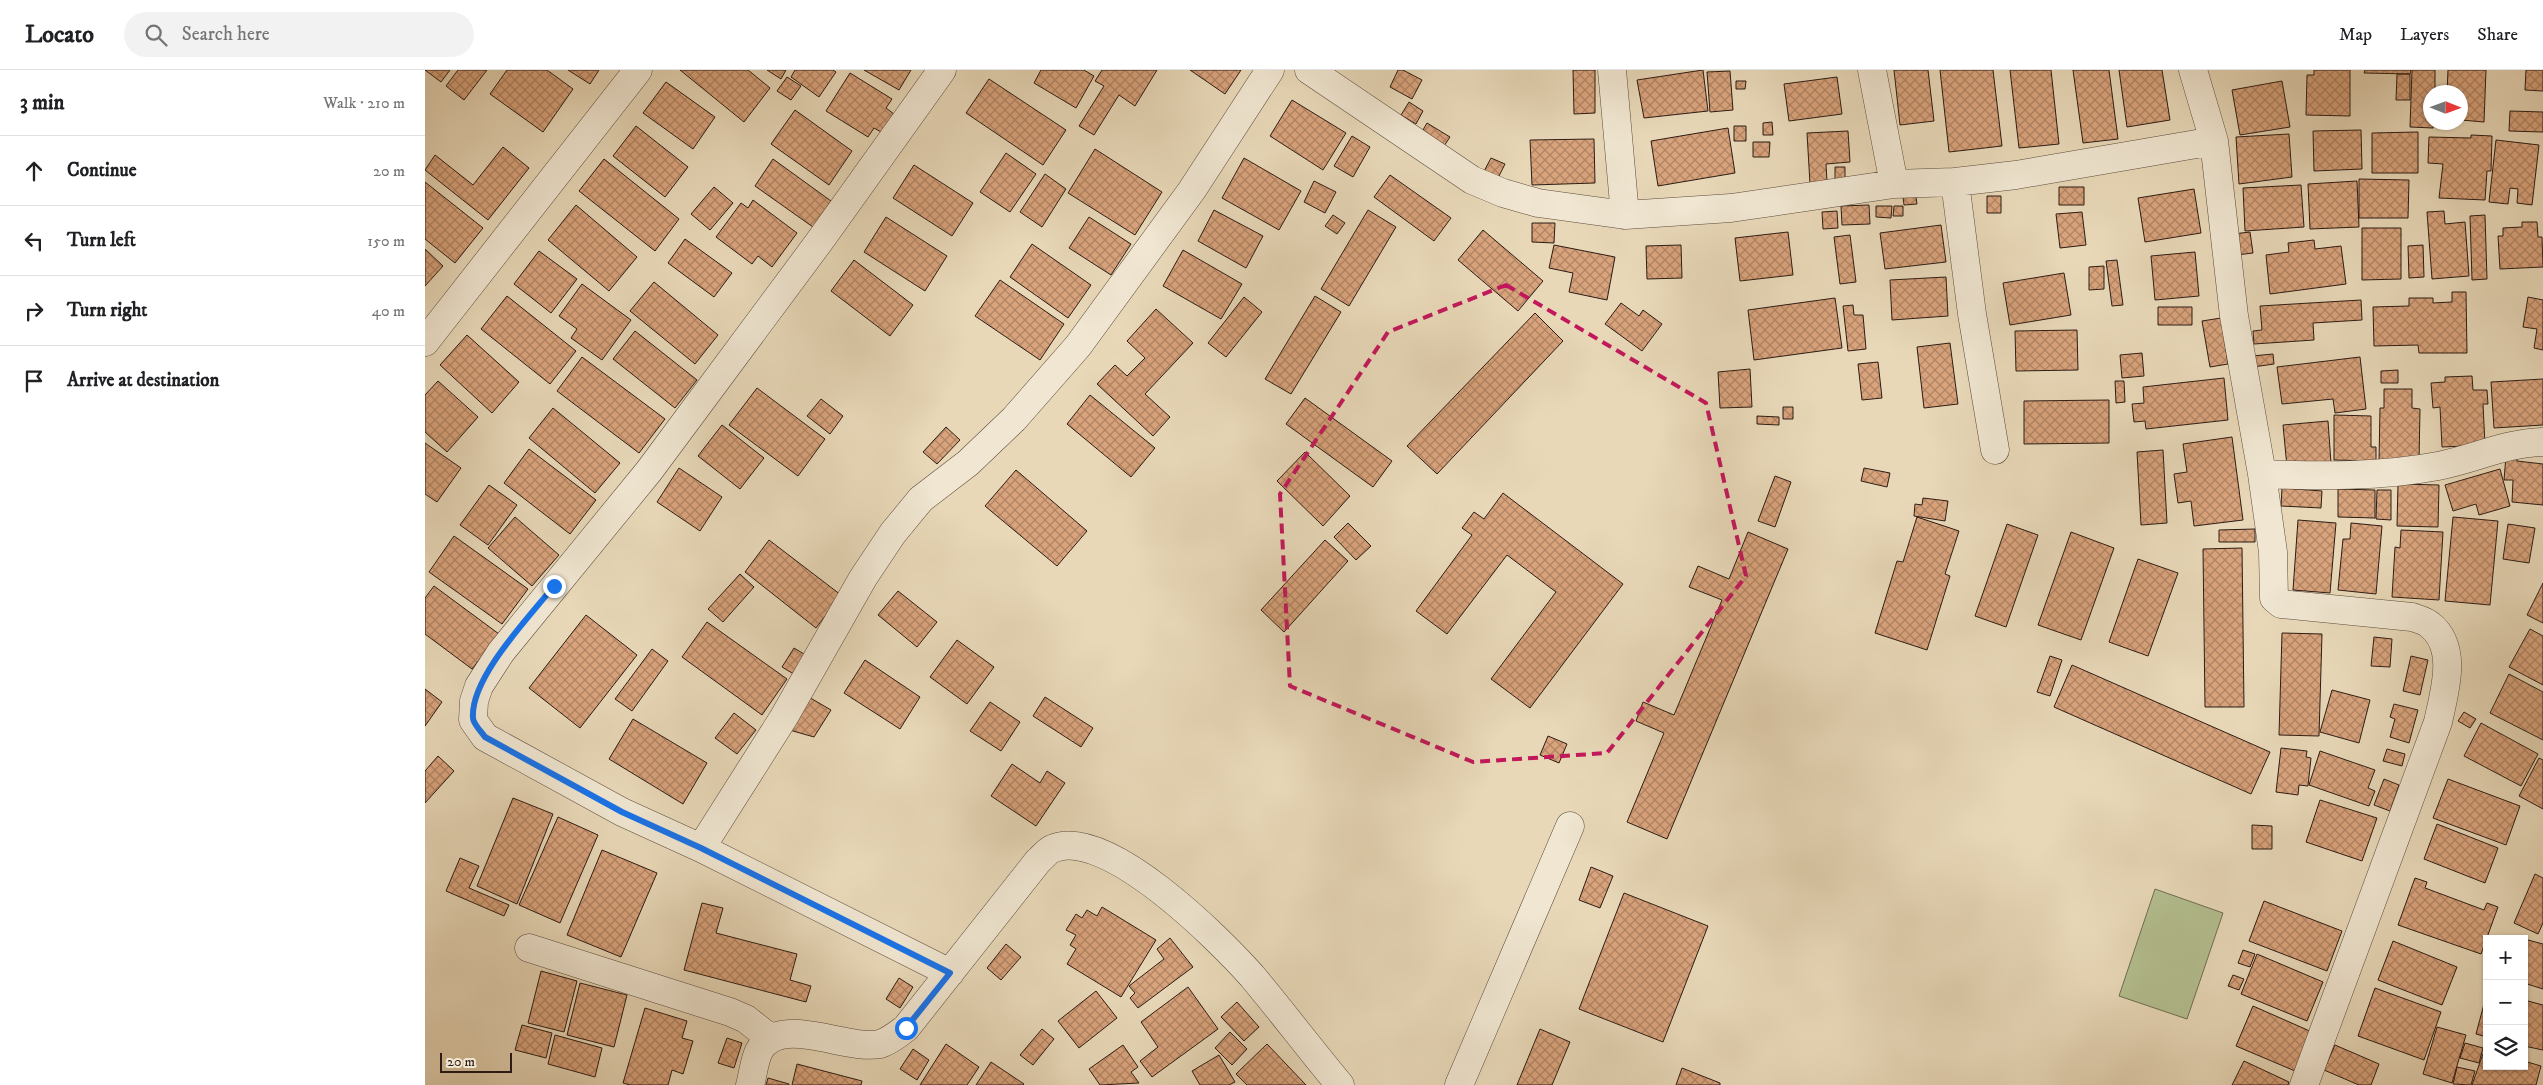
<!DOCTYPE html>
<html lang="en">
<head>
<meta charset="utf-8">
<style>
	:root { --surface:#fff; --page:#f2f2f2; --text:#202124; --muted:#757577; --line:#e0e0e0 }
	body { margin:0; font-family:"IM FELL DW Pica",serif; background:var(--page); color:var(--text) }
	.controls { position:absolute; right:15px; bottom:15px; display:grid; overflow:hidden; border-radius:0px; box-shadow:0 1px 4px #0004 }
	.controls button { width:45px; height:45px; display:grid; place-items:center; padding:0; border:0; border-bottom:1px solid var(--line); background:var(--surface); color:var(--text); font:25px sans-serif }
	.compass { position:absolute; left:1998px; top:15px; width:45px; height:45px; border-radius:50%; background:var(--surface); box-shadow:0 1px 4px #0004; rotate:91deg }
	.scale { position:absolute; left:15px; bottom:12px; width:72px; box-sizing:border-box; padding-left:5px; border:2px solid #2d1c14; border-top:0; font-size:14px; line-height:18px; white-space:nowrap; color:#2d1c14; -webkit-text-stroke:4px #f0e6d1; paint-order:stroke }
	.stop { position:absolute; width:15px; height:15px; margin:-11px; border:4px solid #1a73e8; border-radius:50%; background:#fff }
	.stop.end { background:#1a73e8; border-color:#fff; box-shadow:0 1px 5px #0008 }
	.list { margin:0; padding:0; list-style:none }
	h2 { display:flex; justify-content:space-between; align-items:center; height:65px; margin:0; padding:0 20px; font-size:21px }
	h2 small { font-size:16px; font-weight:400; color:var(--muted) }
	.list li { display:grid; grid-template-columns:32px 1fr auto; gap:15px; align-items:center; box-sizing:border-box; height:70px; padding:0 20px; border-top:1px solid var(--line) }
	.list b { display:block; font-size:19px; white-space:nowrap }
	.list em { font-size:16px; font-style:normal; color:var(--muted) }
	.icon { flex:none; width:28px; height:28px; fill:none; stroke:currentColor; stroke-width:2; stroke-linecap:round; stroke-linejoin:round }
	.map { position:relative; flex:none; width:2118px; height:1015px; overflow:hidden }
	header { display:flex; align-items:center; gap:30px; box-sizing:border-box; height:70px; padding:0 25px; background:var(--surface); border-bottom:1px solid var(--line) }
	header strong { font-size:24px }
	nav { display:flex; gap:28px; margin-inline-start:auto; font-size:18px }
	.search { width:350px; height:45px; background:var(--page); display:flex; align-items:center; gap:12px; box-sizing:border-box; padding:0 18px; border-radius:28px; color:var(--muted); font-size:19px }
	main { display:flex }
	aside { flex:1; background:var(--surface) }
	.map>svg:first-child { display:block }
</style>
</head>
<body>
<header>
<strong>Locato</strong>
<div class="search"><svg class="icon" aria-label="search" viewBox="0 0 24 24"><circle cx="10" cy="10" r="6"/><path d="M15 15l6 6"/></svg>Search here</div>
<nav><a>Map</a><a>Layers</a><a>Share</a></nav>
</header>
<main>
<aside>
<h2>3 min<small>Walk · 210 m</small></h2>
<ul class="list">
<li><svg class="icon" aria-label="ahead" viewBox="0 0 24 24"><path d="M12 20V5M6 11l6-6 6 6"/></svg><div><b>Continue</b></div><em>20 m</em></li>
<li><svg class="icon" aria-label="left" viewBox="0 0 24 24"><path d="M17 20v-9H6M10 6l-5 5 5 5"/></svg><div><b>Turn left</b></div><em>150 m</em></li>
<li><svg class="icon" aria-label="right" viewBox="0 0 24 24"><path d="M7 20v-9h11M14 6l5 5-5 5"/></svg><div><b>Turn right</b></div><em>40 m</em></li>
<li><svg class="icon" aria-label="arrive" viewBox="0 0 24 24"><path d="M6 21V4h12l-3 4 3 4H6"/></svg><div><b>Arrive at destination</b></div></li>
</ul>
</aside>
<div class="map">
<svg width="2118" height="1015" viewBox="0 0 2118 1015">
	<defs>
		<pattern id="building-cross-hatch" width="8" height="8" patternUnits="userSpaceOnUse" patternTransform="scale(1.25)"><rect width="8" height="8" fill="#d9a37c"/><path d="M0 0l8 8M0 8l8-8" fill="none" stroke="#b08464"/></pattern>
	</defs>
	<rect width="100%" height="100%" fill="#e8d8b8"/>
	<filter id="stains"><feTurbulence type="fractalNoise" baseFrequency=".004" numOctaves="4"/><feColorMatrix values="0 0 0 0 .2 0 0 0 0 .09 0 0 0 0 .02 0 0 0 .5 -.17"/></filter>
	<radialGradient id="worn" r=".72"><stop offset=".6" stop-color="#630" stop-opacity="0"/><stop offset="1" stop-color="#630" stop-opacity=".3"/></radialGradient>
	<path fill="#b4bf90" stroke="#706e52" d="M1730,819L1798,843L1762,949L1694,926Z"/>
	<path fill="url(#building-cross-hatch)" stroke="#2d1c14" d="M0,0H25L16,12Z
		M33,0H62L39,30L21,16Z
		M82,0H122L148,19L118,62L65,24Z
		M143,0H174L165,14Z
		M255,0H323L345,18L319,52Z
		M342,0H361L356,9Z
		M370,0H408L411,2L394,27L366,7Z
		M439,0H486L474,20Z
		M616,0H659L669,6L651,38L609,13Z
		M677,0H732L710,36L694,25L669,65L654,56L679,16L670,11Z
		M765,0H816L800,24Z
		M973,0H978L997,10L987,29L965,17Z
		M1148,0H1170V43L1149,44Z
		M1278,0L1283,41L1219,48L1212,10Z
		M1469,0H1503L1509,51L1475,55Z
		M1515,0H1568L1577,76L1524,82Z
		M1585,0H1626L1634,74L1594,78Z
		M1648,0H1684L1693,69L1658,73Z
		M1694,0H1737L1745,50L1702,57Z
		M1889,0H1925V46L1881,45L1882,5H1889Z
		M1940,0H1986L1985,4L1939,3Z
		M1987,0H2010V22H2006V52H2009L2008,58L1985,57Z
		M2023,0H2061L2059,52L2036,50V22H2022Z
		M2101,0H2118V21L2100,20Z
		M1305,1L1308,40L1285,42L1282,2Z
		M425,3L467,29L461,38L469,44L458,63L449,58L443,67L401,41Z
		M1972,4H1985V30H1971Z
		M362,7L376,16L366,30L352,21Z
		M1412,7L1417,44L1364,51L1359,14Z
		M564,9L641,60L618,95L541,43Z
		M1311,11H1321L1320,19H1311Z
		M1857,11L1865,57L1815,65L1807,20Z
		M241,12L290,47L268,79L218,43Z
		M867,30L921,63L898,100L845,66Z
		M984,32L998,41L991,54L976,45Z
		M370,40L427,81L404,115L346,74Z
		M2085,41L2118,42V62L2084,61Z
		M1347,52L1348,65H1338V53Z
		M1002,53L1025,67L1017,79L995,65Z
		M211,56L263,97L240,127L188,86Z
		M1309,56H1321V71H1309Z
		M1303,58L1310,103L1233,116L1226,71Z
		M1936,60L1937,99L1889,101L1888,61Z
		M1423,61L1425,92L1401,94L1402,112L1385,114L1382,63Z
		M1993,62V103H1947V63Z
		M1864,64L1867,107L1814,114L1811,67Z
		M2046,65L2067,66L2066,101H2062L2060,130L2014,128L2018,94L2003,93L2004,67L2046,68Z
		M927,66L945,77L928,107L909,96Z
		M1169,69L1170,113L1107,115L1105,70Z
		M2071,70L2114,75L2107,135L2092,133L2093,119L2085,118L2083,134L2064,132Z
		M1328,72H1345L1344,87H1328Z
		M78,77L104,98L63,150L0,100L10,85L48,115Z
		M670,79L737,122L710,165L643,123Z
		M581,83L611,104L585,142L555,122Z
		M819,88L876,121L854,160L797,128Z
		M1066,88L1080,94L1071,112L1057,105Z
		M179,89L254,149L230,181L154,121Z
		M348,89L406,131L388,157L330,116Z
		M489,95L548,133L527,166L468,128Z
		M1410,97H1420V110L1410,111Z
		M620,104L641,119L617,157L595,142Z
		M965,105L1026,148L1009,171L949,127Z
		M1934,109L1984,110L1983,148H1934Z
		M889,111L911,122L900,143L879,132Z
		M1932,111L1934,157L1885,159L1883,114Z
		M0,112L58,158L30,193L0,169Z
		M1876,115L1879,157L1820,161L1818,118Z
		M289,117L308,133L285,160L266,144Z
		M1634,117H1659V135H1634Z
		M1769,119L1776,163L1720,172L1713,128Z
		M1562,126H1576V143H1562Z
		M1478,127H1491L1492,134L1479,135Z
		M328,130L372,163L347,197L333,186L327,194L291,167L316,133L323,138Z
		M151,135L212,187L184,221L123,170Z
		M1444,135L1445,154L1417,155L1416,136Z
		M1451,136H1467L1466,148L1451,147Z
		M1469,136H1478V146H1468Z
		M789,140L838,166L821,198L773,171Z
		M943,140L971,157L924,236L896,219Z
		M1412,141L1413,158L1398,159L1397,142Z
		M2019,141L2020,154L2040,152L2044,206L2007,209L2002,142Z
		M1657,142L1661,175L1635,178L1631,144Z
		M908,145L920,153L912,164L900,156Z
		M2060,145L2062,209L2047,210L2045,146Z
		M461,147L522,186L500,221L439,182Z
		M664,147L706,174L686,205L644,178Z
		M2097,152H2112L2113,167H2117L2118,197L2075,199L2073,166H2078V158L2097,157Z
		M1107,153H1130L1129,173L1107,172Z
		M1516,155L1521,192L1460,199L1455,163Z
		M1937,158H1976V209L1937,210Z
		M1058,160L1118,211L1093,241L1033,190Z
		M1363,162L1368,205L1315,211L1310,168Z
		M1825,162L1828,183L1811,185L1808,164Z
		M1425,165L1431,212L1415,214L1409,167Z
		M260,169L307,203L289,227L243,193Z
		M1889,170L1890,179L1916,176L1921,214L1845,224L1841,185L1864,182L1863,173Z
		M607,174L666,215L643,248L585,207Z
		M1129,175L1190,187L1182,230L1144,222L1148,203L1124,198Z
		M1256,175L1257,208L1222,209L1221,176Z
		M1998,175L1999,207L1984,208L1983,176Z
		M0,179L18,196L0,216Z
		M758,180L817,214L796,249L738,216Z
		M114,181L152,209L126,243L89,214Z
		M1770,182L1774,226L1730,230L1726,186Z
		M429,190L488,235L465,266L406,221Z
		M1692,190L1698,235L1687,236L1681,191Z
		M1679,196V219L1664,220V197Z
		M1639,203L1646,245L1585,255L1578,213Z
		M1521,207L1523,246L1467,250L1465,210Z
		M575,210L639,254L615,290L550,246Z
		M229,212L293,265L270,294L205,241Z
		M157,214L206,250L177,290L146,268L152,259L134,246Z
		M2027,222H2041L2042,283H1994L1993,275L1949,276L1948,237L1984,236V228H2008V233L2027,232Z
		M82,226L151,281L125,314L56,259Z
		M890,226L916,242L866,324L840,309Z
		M819,227L837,242L801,287L783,273Z
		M2103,227L2118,230V280L2109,278L2112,259L2098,257Z
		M1410,228L1417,278L1329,290L1323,240Z
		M1936,230L1937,250L1888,253L1889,270L1829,274L1828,261L1837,260L1835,236Z
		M1196,233L1214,246L1218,240L1237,254L1217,281L1180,254Z
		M1428,235L1429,245H1438L1441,279L1423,281L1418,236Z
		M1733,237H1767V255H1733Z
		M731,239L768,273L720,324L745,347L728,366L672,314L690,295L702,306L720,288L702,271Z
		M1110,243L1138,271L1012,404L982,376Z
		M1796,248L1803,294L1785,297L1777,251Z
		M1652,260L1653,300L1591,301L1590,261Z
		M210,261L272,310L250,338L188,289Z
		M42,265L94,312L67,343L15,295Z
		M1525,273L1533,334L1499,338L1492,277Z
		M1717,283L1719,306L1697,308L1695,285Z
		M1848,284L1849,294L1828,297L1827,286Z
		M157,287L240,349L214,383L132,321Z
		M1935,287L1941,339L1910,343L1908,329L1857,334L1852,297Z
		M1453,292L1457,328L1437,330L1433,294Z
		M1325,299L1327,337L1295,338L1293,302Z
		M1973,300V313H1956V301Z
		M2047,306L2048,320H2062L2063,334H2058L2060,375L2017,377L2015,337L2008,338L2006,313L2020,312V307Z
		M1799,308L1803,350L1721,359L1720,351L1709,352L1707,334L1719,333L1718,317Z
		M2118,309V355L2069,358L2066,312Z
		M13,311L53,347L22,382L0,362V325Z
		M1690,311H1699L1700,332L1691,333Z
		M332,318L400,369L373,406L304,355Z
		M1959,319H1987V338L1995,339L1994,392L1954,391L1955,338H1959Z
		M665,325L730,378L706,407L642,354Z
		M880,328L967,391L948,417L861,354Z
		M396,329L418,346L405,364L382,346Z
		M1684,330V373L1599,374V331Z
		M1358,337H1368V349H1358Z
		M128,338L195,393L170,423L104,368Z
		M1909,345L1946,346V377H1951V391L1909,390Z
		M1332,346L1354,347V355L1332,354Z
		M1903,351L1906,393L1862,397L1858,355Z
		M297,355L339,388L315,419L273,386Z
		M521,357L535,370L512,394L498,382Z
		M1807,367L1818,450L1769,456L1766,431L1753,433L1749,404L1762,402L1758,374Z
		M0,373L36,398L12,432L0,424Z
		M104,379L171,430L145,464L79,413Z
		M1738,380L1742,453L1716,455L1712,382Z
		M880,382L925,426L898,456L852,411Z
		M2081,386L2092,387V391L2118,394V435L2087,432L2088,410H2079Z
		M254,398L297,427L275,461L232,432Z
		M1439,398L1465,403L1462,417L1436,411Z
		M2075,399L2085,436L2054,445L2051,434L2028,441L2020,415Z
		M591,400L662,461L632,496L560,436Z
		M1350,406L1366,412L1350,457L1333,451Z
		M1973,414L2014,415L2013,457L1972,456Z
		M64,415L92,435L63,475L35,455Z
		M1857,418L1897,421L1896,438L1856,436Z
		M1913,419L1950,420V448L1913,447Z
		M1952,420H1966V450L1951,449Z
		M1078,423L1198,514L1105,638L1066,609L1131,522L1082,485L1022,564L991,541L1047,465L1037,458L1049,442L1059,449Z
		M1498,428L1523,431L1520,451L1489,446L1490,434L1497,435Z
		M90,447L134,485L107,516L63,478Z
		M1492,447L1534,461L1520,504L1525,506L1502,580L1450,563L1472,491L1478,492Z
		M2028,447L2073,451L2065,535L2020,531Z
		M1873,450L1911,453L1905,523L1868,520Z
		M923,453L946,476L931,490L909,467Z
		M1926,453L1957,456L1951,524L1913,520L1918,469H1925Z
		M1582,454L1613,465L1581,557L1550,546Z
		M2083,454L2110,458L2104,493L2078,489Z
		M1830,459V472H1794V460Z
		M1976,460L2018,462L2014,530L1967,527L1970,477L1975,478Z
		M1323,462L1363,479L1242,769L1202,752L1239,663L1211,651L1218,632L1249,645L1297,530L1264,517L1273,496L1304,509Z
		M1646,462L1689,478L1656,570L1613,555Z
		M29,466L103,519L77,554L4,502Z
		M344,470L416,525L391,558L320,502Z
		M900,470L923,491L859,562L836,540Z
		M1817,478L1819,637H1780L1778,479Z
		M1713,489L1753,503L1723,586L1684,572Z
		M315,504L329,517L298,552L283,539Z
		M2118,513V553L2102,545Z
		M9,516L74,564L47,599L0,564V528Z
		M473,521L512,552L492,577L453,545Z
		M161,545L212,585L155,658L104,618Z
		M282,552L362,609L337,645L257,587Z
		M2105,559L2118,566V615L2084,597Z
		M1857,563L1897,564L1894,666L1854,665Z
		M1949,567L1967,569L1965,597L1946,596Z
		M532,570L569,597L542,634L505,607Z
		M369,578L384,587L372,606L357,597Z
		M227,579L243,591L207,641L190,629Z
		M1625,586L1637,590L1625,626L1612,622Z
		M1986,586L2003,590L1995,625L1978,621Z
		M440,590L495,627L475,659L419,623Z
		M1647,595L1845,682L1826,724L1629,637Z
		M2084,604L2118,622V670L2065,643Z
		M0,619L17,632L0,656Z
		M1907,620L1945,630L1934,673L1895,662Z
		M382,626L406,640L389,667L361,659Z
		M620,627L668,658L656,677L608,646Z
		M565,632L595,652L576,681L545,661Z
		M1969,634L1993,640L1984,673L1965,667L1970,649L1965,647Z
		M2039,642L2051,649L2045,658L2033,651Z
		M309,643L331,660L312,684L290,668Z
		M208,649L282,693L258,734L184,689Z
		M2056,653L2113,684L2096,716L2039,686Z
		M1123,666L1142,674L1134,693L1115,685Z
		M1856,678L1882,681L1881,687L1886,688L1883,716L1874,715L1873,725L1851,722Z
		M1962,679L1980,684L1977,696L1958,691Z
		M1895,681L1950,700L1943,718L1950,721L1944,736L1884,715Z
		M13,686L29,701L0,733V701Z
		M2114,688L2118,690V739L2094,726Z
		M587,694L615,713L622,701L640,713L611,756L566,726Z
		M1959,709L1974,715L1965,741L1949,735Z
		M2023,709L2095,736L2081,775L2008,748Z
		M88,728L128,744L92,834L52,816Z
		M1895,730L1952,748L1937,791L1881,772Z
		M133,747L173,765L135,853L94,835Z
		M2012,754L2073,778L2060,813L1999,789Z
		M1827,755L1847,756V779H1827Z
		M177,780L232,803L196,887L142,865Z
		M35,788L54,796L44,818L84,835L79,846L21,821Z
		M1166,797L1188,806L1175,838L1154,830Z
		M2110,804L2118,808V853L2113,864L2089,853Z
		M1990,808L2002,812L2000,818L2059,840L2062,833L2073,837L2056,884L1973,855Z
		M1199,823L1283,856L1238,972L1154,939Z
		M1839,831L1917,861L1902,901L1824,871Z
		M277,833L298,838L291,863L372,884L365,910L386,916L381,932L259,900Z
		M677,837L731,870L696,927L642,894L651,879L645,875L651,865L641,860L651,844L657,848L662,840L672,846Z
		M745,868L768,897L713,938L705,928L710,923L704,916L739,889L732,879Z
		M2099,869L2118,874V919L2099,913Z
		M1968,871L2032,897L2017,935L1953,910Z
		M581,874L596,887L576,910L562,898Z
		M1818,880L1830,884L1825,897L1813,893Z
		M1832,884L1898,912L1882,951L1816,924Z
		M116,901L152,911L139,962L103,953Z
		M1808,905L1819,909L1814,920L1803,916Z
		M474,908L488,917L475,938L461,929Z
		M155,913L202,925L189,977L142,965Z
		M763,917L793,959L727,1007L715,991L733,977L716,952Z
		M1950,918L2016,942L1999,990L1933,966Z
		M671,921L692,948L654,978L633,951Z
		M2062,923V967L2051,964Z
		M2099,930L2118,935V980L2099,976Z
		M812,932L834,957L819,971L796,947Z
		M1828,936L1887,962L1870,1001L1811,976Z
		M220,938L262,951L257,968L268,971L258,1004L247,1000L243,1015H205L198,1013Z
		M97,955L127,963L121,988L90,980Z
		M2012,957L2041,965L2027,1013L1998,1004Z
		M617,959L629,969L608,995L595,985Z
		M1115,959L1145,972L1127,1015H1092Z
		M805,962L822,979L807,995L790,978Z
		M130,965L177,978L170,1007L123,994Z
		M302,968L317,973L309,998L293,993Z
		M2040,973L2058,978L2054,993L2035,988Z
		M521,974L554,997L542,1015H495Z
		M842,974L881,1015H822L811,1004Z
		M698,975L713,997L706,1002L714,1013L675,1015L664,999Z
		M1910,975L1954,994L1946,1015H1934L1899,1000Z
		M2060,978L2062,979V996H2099V991L2116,996L2111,1015H2047Z
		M488,979L504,990L492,1010L475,999Z
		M794,985L810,1012L804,1015H775L767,1001Z
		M1819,991L1864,1012L1863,1015H1807Z
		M566,992L599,1014L598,1015H551Z
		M372,994L437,1011L436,1015H367Z
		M2032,997L2050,1001L2046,1015L2028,1014Z
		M1257,998L1295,1013V1015H1251Z
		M343,1008L364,1014V1015H341Z"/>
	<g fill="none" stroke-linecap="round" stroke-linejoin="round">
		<defs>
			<path id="minor" d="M517,0L394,172L224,401L76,582L54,616L49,631L48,650L60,667L197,742L276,778L525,903
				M884,0L1047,110L1078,123L1113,133L1200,145L1306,138L1469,114L1530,112L1591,105L1789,71
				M1187,0L1200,145
				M1447,0L1469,114
				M1768,0L1789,71L1809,246L1837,404L1848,482L1849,528L1856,534L1987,547C1993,549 2001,551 2005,555C2034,578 2019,623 2013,652L1879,1015
				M1530,112L1547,244L1570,380
				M0,272L213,0
				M1837,404C1896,406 1955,407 2013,396C2050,389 2079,373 2118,372
				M276,778L359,647L438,508L468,463L496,429L543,393L589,349L653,276L767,120L845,0
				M104,878L305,942L321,949L345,968
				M325,1015C328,1005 329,991 334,981C354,943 420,981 455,974C465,971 473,964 481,958L613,791C617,788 622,781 627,779C680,754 795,870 827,906C857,942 885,979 915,1015
				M1034,1015L1145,756"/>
		</defs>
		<use href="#minor" stroke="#5c4b3d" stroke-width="29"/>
		<use href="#minor" stroke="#f0e6d1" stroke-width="28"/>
	</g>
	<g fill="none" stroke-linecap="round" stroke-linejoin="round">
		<path stroke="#1a73e8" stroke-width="6" d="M129,516C105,546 45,608 48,648C48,654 56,661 60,667L197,742L276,778L525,903L481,958"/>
	</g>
	<path fill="none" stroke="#c2185b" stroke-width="4" stroke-dasharray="10 6" stroke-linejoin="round" d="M1081,215L1281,333L1321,506L1182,683L1048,692L865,616L855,424L963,262Z"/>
	<rect width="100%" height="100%" filter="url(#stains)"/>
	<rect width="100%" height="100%" fill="url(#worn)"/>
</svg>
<div class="controls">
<button>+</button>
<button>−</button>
<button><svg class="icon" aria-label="layers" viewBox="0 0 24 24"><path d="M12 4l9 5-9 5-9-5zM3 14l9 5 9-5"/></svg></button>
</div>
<svg class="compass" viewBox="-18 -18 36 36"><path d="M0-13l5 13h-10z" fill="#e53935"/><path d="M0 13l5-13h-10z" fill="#757577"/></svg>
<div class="scale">20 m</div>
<div class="stop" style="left:481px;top:958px"></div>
<div class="stop end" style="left:129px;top:516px"></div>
</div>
</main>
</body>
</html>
